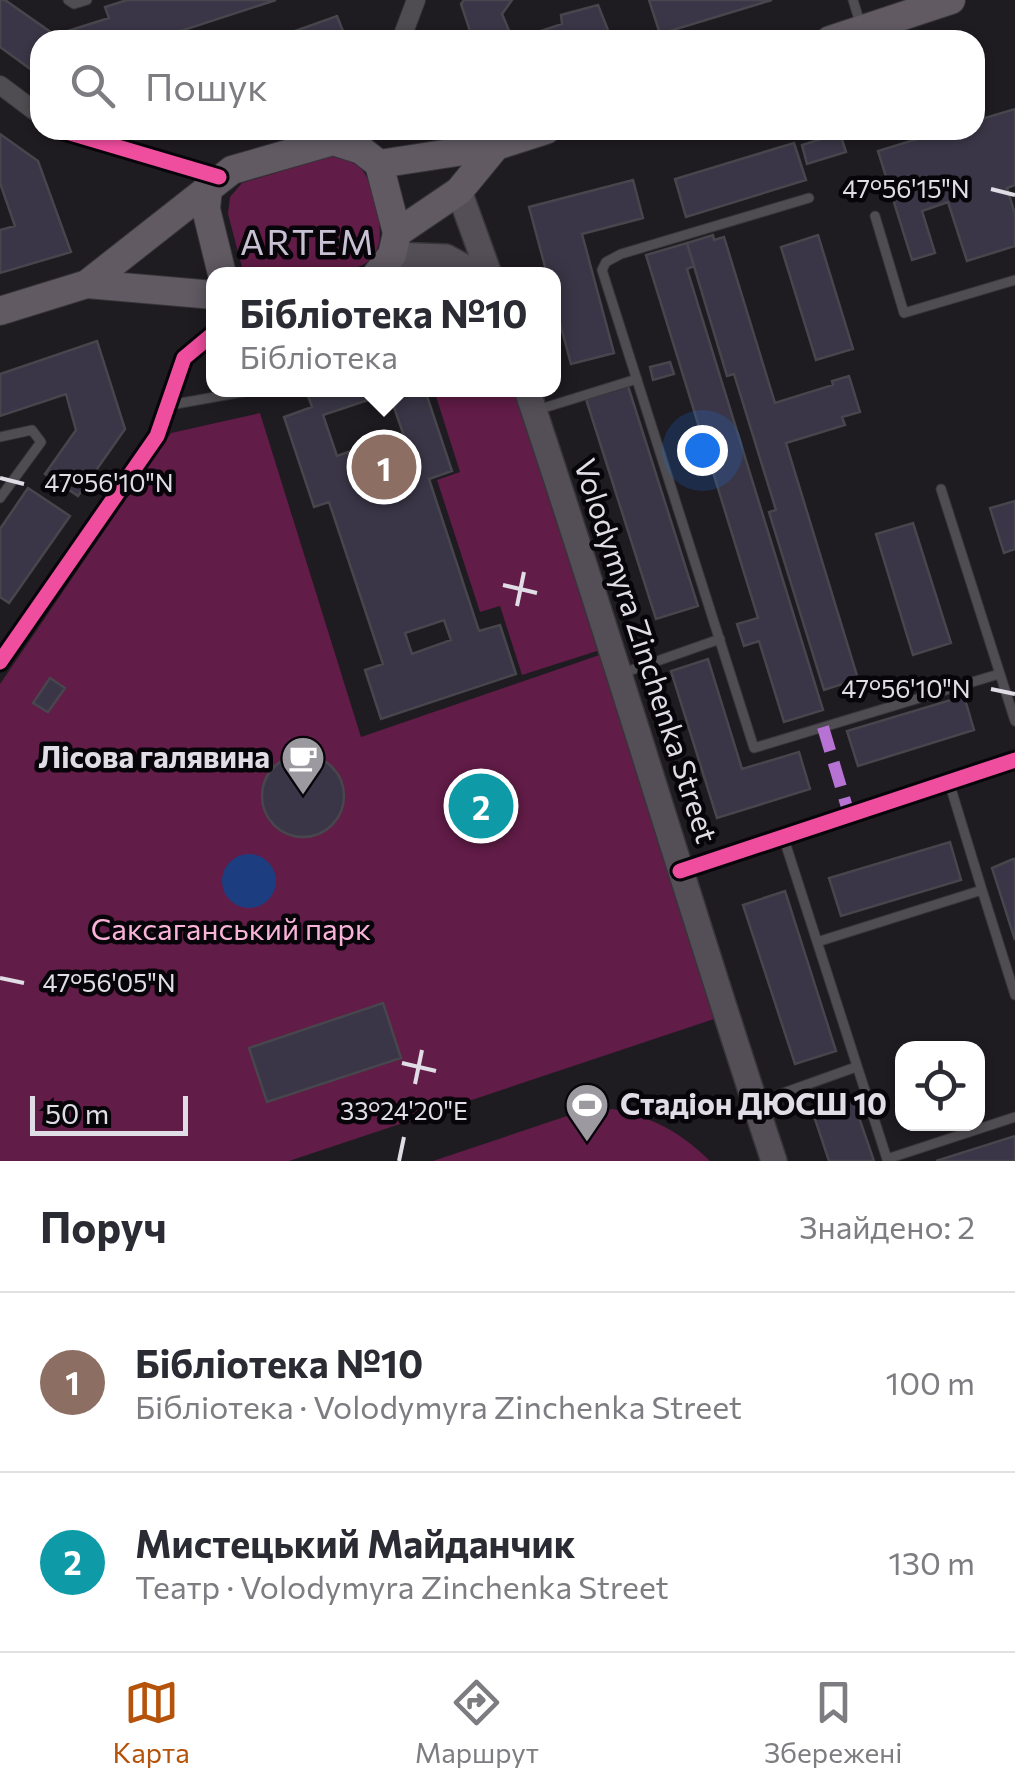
<!DOCTYPE html>
<html lang="uk">
<head>
<meta charset="utf-8">
<style>
	:root { --surface:#fff; --page:#f7f7f7; --text:#2b2b33; --muted:#7c7c81; --line:#e1e1e2; --accent:#b45309 }
	body { margin:0; font-family:Commissioner,sans-serif; background:var(--page); color:var(--text) }
	.controls { position:absolute; right:30px; bottom:30px; display:grid; overflow:hidden; border-radius:20px; box-shadow:0 2px 8px #0004 }
	.controls button { width:90px; height:90px; display:grid; place-items:center; padding:0; border:0; border-bottom:2px solid var(--line); background:var(--surface); color:var(--text); font:50px sans-serif }
	.scale { position:absolute; left:30px; bottom:25px; width:158px; box-sizing:border-box; padding-left:10px; border:5px solid #e0dde6; border-top:0; font-size:28px; line-height:35px; white-space:nowrap; color:#e0dde6; -webkit-text-stroke:8px #070509; paint-order:stroke }
	.you { position:absolute; left:702px; top:450px; width:35px; height:35px; margin:-25px; border:8px solid #fff; border-radius:50%; background:#1a73e8; box-shadow:0 0 0 15px #1a73e833 }
	.badge { display:grid; place-items:center; width:65px; height:65px; border-radius:50%; background:var(--accent); color:#fff; font-size:32px; font-weight:700 }
	.pin { position:absolute; translate:-50% -50%; border:5px solid #fff; box-shadow:0 2px 10px #0006 }
	.popup { position:absolute; left:206px; top:267px; width:355px; height:130px; box-sizing:border-box; display:grid; place-content:center; border-radius:20px; background:var(--surface); filter:drop-shadow(0 2px 8px #0005); font-size:32px; white-space:nowrap; color:var(--muted) }
	.popup b { font-size:38px; color:var(--text) }
	.popup::after { content:''; position:absolute; left:50%; top:100%; margin-left:-20px; border:20px solid transparent; border-top-color:var(--surface) }
	.list { margin:0; padding:0; list-style:none }
	h2 { display:flex; justify-content:space-between; align-items:center; height:130px; margin:0; padding:0 40px; font-size:42px }
	h2 small { font-size:32px; font-weight:400; color:var(--muted) }
	.list li { display:grid; grid-template-columns:65px 1fr auto; gap:30px; align-items:center; box-sizing:border-box; height:180px; padding:0 40px; border-top:2px solid var(--line) }
	.list b { display:block; font-size:38px; white-space:nowrap }
	.list p { margin:0; font-size:32px; white-space:nowrap; color:var(--muted) }
	.list em { font-size:32px; font-style:normal; color:var(--muted) }
	.icon { flex:none; width:55px; height:55px; fill:none; stroke:currentColor; stroke-width:2; stroke-linecap:round; stroke-linejoin:round }
	.map { position:relative; flex:none; width:1015px; height:1161px; overflow:hidden }
	.search { position:absolute; background:var(--surface); box-shadow:0 2px 8px #0004; left:30px; right:30px; top:30px; height:110px; display:flex; align-items:center; gap:25px; box-sizing:border-box; padding:0 35px; border-radius:30px; color:var(--muted); font-size:38px }
	.sheet { height:490px; background:var(--surface) }
	nav { display:flex; justify-content:space-around; align-items:center; box-sizing:border-box; height:140px; border-top:2px solid var(--line); background:var(--surface); font-size:28px; color:var(--muted) }
	nav a { display:grid; justify-items:center; gap:5px }
	nav .on { color:var(--accent) }
	.map>svg:first-child { display:block }
</style>
</head>
<body>
<div class="map">
<svg width="1015" height="1161" viewBox="0 0 1015 1161">
	<rect width="100%" height="100%" fill="#1e1b21"/>
	<path fill="#611c47" d="M332,156C345,160 358,162 365,174C376,195 390,245 369,261C344,280 278,274 247,274L243,271L228,214L230,197L242,183Z
		M434,390H515L600,650L522,675L500,606L480,612L437,480L460,472Z
		M260,413L361,737L614,650L726,1015L289,1161H0V684L171,433Z
		M613,1109C654,1118 679,1131 710,1161H433L567,1116Z"/>
	<path fill="#1c3e81" d="M222 881a27 27 0 1 1 54 0a27 27 0 1 1-54 0Z"/>
	<path fill="#3a3647" stroke="#47464c" stroke-width="2.5" fill-rule="evenodd" d="M0,0H5L55,35L109,18L105,7L127,0H276L153,40H40V76L0,47Z
		M464,0H512L502,14L513,40H473L461,4Z
		M649,0H772L660,34Z
		M598,5L612,40H514L562,24L561,15Z
		M337,16L343,31L318,40H283L281,36Z
		M1015,109V185L1007,188L1015,214V246L967,261L948,202L922,211L935,253L912,260L878,151L946,130H975V121Z
		M840,133L846,152L807,164L802,145Z
		M0,134L38,161L71,252L0,273V230L15,226L0,183Z
		M794,143L806,180L686,217L675,179Z
		M633,180L643,218L582,234L614,353L571,364L554,301V274H547L529,207Z
		M713,235L714,240L724,237L775,403L833,385L832,381L849,376L860,412L842,417L845,425L786,443L858,679L824,690L769,512L776,510L734,374L727,376L687,243Z
		M818,235L853,349L816,360L781,247Z
		M687,243L694,266L687,269L823,710L784,722L759,641L744,646L737,624L758,618L646,255Z
		M97,341L125,429L78,496L45,474L76,430L66,394L0,416V374Z
		M670,362L674,374L653,380L650,367Z
		M628,386L698,606L656,619L586,399Z
		M306,390H425L452,471L429,479L479,631L500,625L516,674L381,719L365,670L383,664L329,502L314,507L284,417L312,407ZM389,393L403,433L337,456L323,415ZM444,620L451,640L412,654L405,633Z
		M28,488L70,516L9,603L0,597V529Z
		M1015,501V549L1004,553L990,508Z
		M913,523L951,643L913,655L876,534Z
		M708,659L742,769L799,752L810,789L717,818L671,671Z
		M50,678L65,688L48,712L33,703Z
		M964,696L974,730L858,766L847,731Z
		M262 796a41 41 0 1 1 82 0a41 41 0 1 1-82 0Z
		M950,842L961,880L841,916L829,878Z
		M1013,859H1015V940L992,868Z
		M785,891L836,1051L795,1064L743,905Z
		M383,1003L401,1058L267,1102L249,1048Z
		M852,1097L874,1161H829L812,1110Z
		M1015,1136V1161H936Z"/>
	<g fill="none" stroke-linecap="round" stroke-linejoin="round">
		<defs>
			<path id="service" d="M68,0L74,4L87,0
				M853,0L861,26
				M809,198L621,254L606,262L602,270L754,748L999,674
				M875,216L904,313L1015,280
				M170,405L254,390
				M537,410L637,379
				M0,437L32,430L41,442L0,498
				M941,489L1015,721
				M623,673L720,639
				M949,782L982,890
				M783,836L887,1159L1015,1117
				M817,942L982,890L1015,995
				M758,1102L856,1067"/>
			<path id="minor" d="M401,40L416,0
				M0,85L40,115
				M60,130L219,177
				M0,662L157,436L184,358L214,333
				M680,871L1015,760"/>
			<path id="secondary" d="M459,191L489,274
				M392,255L446,257L477,274
				M527,390C613,645 689,905 774,1161"/>
			<path id="primary" d="M830,40L951,0
				M379,164L496,146L546,130
				M208,188L206,209L222,274
				M397,233L459,191L496,146
				M87,284L214,295
				M0,311L87,284L232,170L333,141L361,150L379,164L397,233L392,255L377,274"/>
		</defs>
		<use href="#service" stroke="#37353a" stroke-width="11"/>
		<use href="#minor" stroke="#37353a" stroke-width="20"/>
		<use href="#secondary" stroke="#37353a" stroke-width="28"/>
		<use href="#primary" stroke="#37353a" stroke-width="30"/>
		<use href="#service" stroke="#4f4d51" stroke-width="9"/>
		<use href="#minor" stroke="#4f4d51" stroke-width="18"/>
		<use href="#secondary" stroke="#544f57" stroke-width="25"/>
		<use href="#primary" stroke="#615a63" stroke-width="28"/>
		<path stroke="#b673d3" stroke-width="12" stroke-dasharray="25 12" stroke-linecap="butt" d="M823,727L849,814"/>
		<defs>
			<path id="cycleway" d="M60,130L219,177
				M0,662L157,436L184,358L214,333
				M680,871L1015,760"/>
		</defs>
		<use href="#cycleway" stroke="#070509" stroke-width="21"/>
		<use href="#cycleway" stroke="#ef4d9e" stroke-width="15"/>
	</g>
	<path fill="none" stroke="#e0dde6" stroke-width="4" d="M991,189L1015,195M0,478L24,484M503,585L537,593M517,606L524,572M991,689L1015,694M0,978L24,983M402,1063L436,1071M415,1084L422,1050M399,1161L404,1137"/>
	<defs>
		<symbol id="cafe-pin" viewBox="-11 -11 22 30"><path d="M0 17L-7.5 6A9.5 9.5 0 1 1 7.5 6Z" fill="#9c99a1" stroke="#070509"/><path d="M-5.5-4.5H6V0H3Q3 3.5 0 3.5H-2.5Q-5.5 3.5-5.5 0ZM3-3.2v2h1.7v-2ZM-6 4.5H4V6H-6Z" fill="#fff"/></symbol>
		<symbol id="stadium-pin" viewBox="-11 -11 22 30"><path d="M0 17L-7.5 6A9.5 9.5 0 1 1 7.5 6Z" fill="#9c99a1" stroke="#070509"/><path d="M0-5a6.5 5 0 1 0 0 10a6.5 5 0 1 0 0-10ZM-3.5-1.8h7v3.6h-7Z" fill="#fff"/></symbol>
	</defs>
	<g fill-rule="evenodd">
		<use href="#cafe-pin" x="278" y="733" width="50" height="68"/>
		<use href="#stadium-pin" x="562" y="1080" width="50" height="68"/>
	</g>
	<g text-anchor="middle" stroke-width="9" stroke-linejoin="round" paint-order="stroke">
		<g font-size="30" fill="#e0dde6" stroke="#070509">
			<text transform="translate(645 651) rotate(72)" y="10">Volodymyra Zinchenka Street</text>
		</g>
		<g font-size="30" font-weight="bold" fill="#e0dde6" stroke="#070509" text-anchor="end">
			<text x="270" y="768">Лісова галявина</text>
			<text x="620" y="1115" text-anchor="start">Стадіон ДЮСШ 10</text>
		</g>
		<g font-size="30" fill="#fab3d8" stroke="#070509">
			<text x="231" y="940">Саксаганський парк</text>
		</g>
		<g font-size="35" letter-spacing="2.5" fill="#c8c1d3" stroke="#070509">
			<text x="308" y="255">ARTEM</text>
		</g>
	</g>
	<g font-size="25" text-anchor="middle" fill="#e0dde6" stroke="#070509" stroke-width="9" stroke-linejoin="round" paint-order="stroke">
		<text x="906" y="198">47°56'15"N</text>
		<text x="109" y="492">47°56'10"N</text>
		<text x="906" y="698">47°56'10"N</text>
		<text x="109" y="992">47°56'05"N</text>
		<text x="404" y="1120">33°24'20"E</text>
	</g>
</svg>
<div class="controls">
<button><svg class="icon" aria-label="locate" viewBox="0 0 24 24"><circle cx="12" cy="12" r="6"/><path d="M12 2v4M12 18v4M2 12h4M18 12h4"/></svg></button>
</div>
<div class="scale">50 m</div>
<div class="you"></div>
<div class="pin badge" style="left:384px;top:467px;background:#8d6e63">1</div>
<div class="popup"><b>Бібліотека №10</b>Бібліотека</div>
<div class="pin badge" style="left:481px;top:806px;background:#0f9aa8">2</div>
<div class="search"><svg class="icon" aria-label="search" viewBox="0 0 24 24"><circle cx="10" cy="10" r="6"/><path d="M15 15l6 6"/></svg>Пошук</div>
</div>
<section class="sheet">
<h2>Поруч<small>Знайдено: 2</small></h2>
<ul class="list">
<li><span class="badge" style="background:#8d6e63">1</span><div><b>Бібліотека №10</b><p>Бібліотека · Volodymyra Zinchenka Street</p></div><em>100 m</em></li>
<li><span class="badge" style="background:#0f9aa8">2</span><div><b>Мистецький Майданчик</b><p>Театр · Volodymyra Zinchenka Street</p></div><em>130 m</em></li>
</ul>
</section>
<nav>
<a class="on"><svg class="icon" aria-label="map" viewBox="0 0 24 24"><path d="M3 6l6-2 6 2 6-2v14l-6 2-6-2-6 2zM9 4v14M15 6v14"/></svg>Карта</a>
<a><svg class="icon" aria-label="directions" viewBox="0 0 24 24"><path d="M12 3l9 9-9 9-9-9zM9 14v-3h6M13 9l2 2-2 2"/></svg>Маршрут</a>
<a><svg class="icon" aria-label="saved" viewBox="0 0 24 24"><path d="M7 4h10v16l-5-4-5 4z"/></svg>Збережені</a>
</nav>
</body>
</html>
